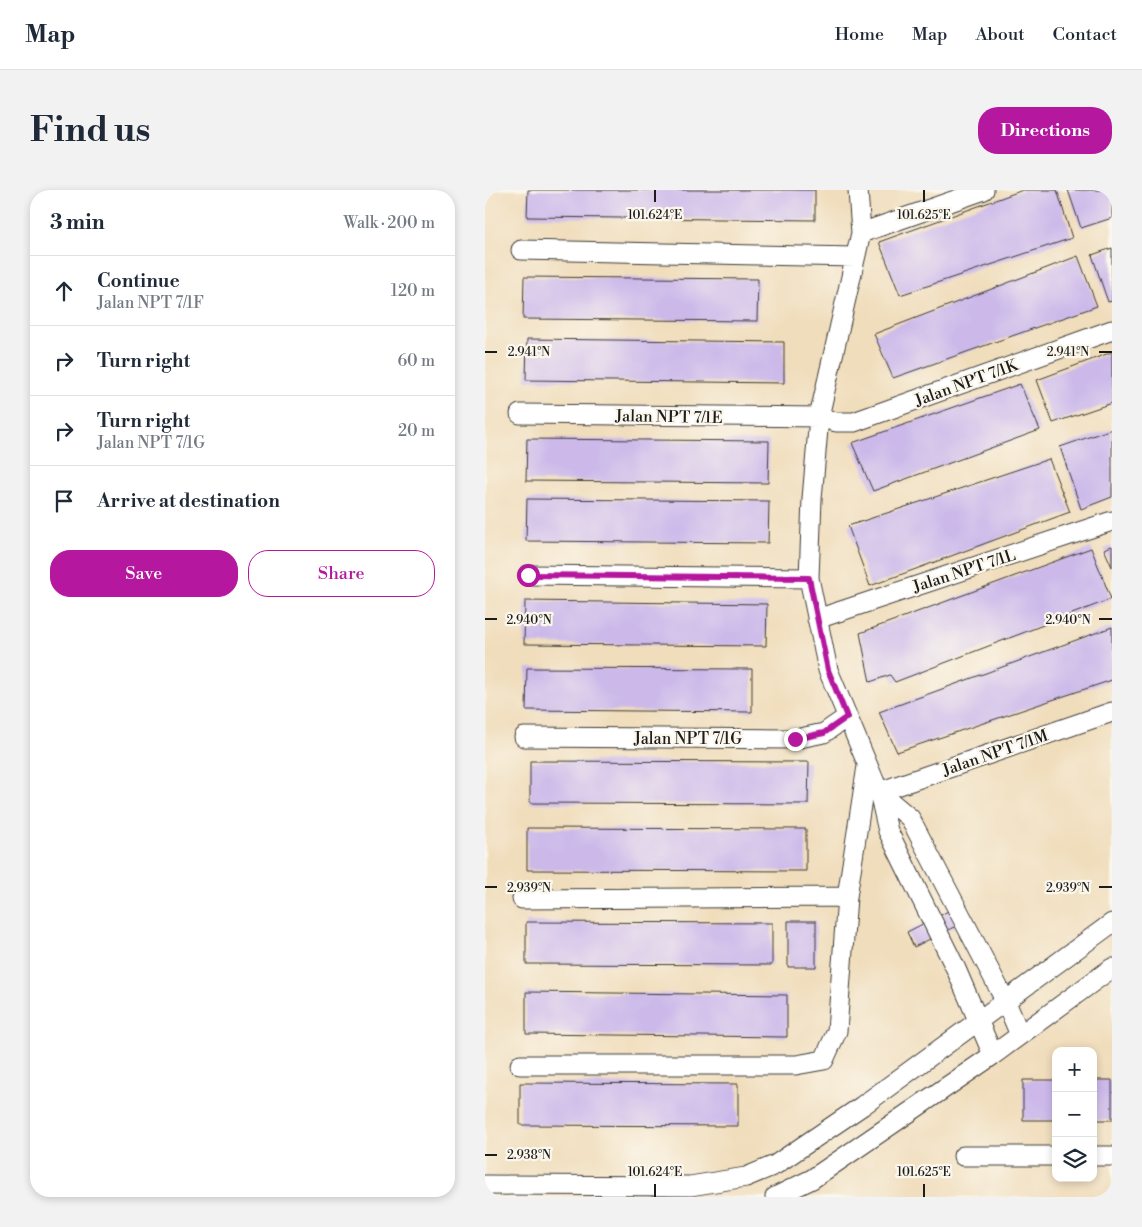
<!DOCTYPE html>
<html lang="en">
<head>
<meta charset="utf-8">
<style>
	:root { --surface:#fff; --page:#f2f2f3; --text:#1f2937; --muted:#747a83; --line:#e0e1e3; --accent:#b5179e }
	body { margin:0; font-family:"Libre Bodoni",serif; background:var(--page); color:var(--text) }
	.controls { position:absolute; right:15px; bottom:15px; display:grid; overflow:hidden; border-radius:10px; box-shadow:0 2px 8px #0003 }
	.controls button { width:45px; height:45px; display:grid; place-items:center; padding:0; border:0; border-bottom:1px solid var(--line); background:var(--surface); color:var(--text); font:25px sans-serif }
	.stop { position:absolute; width:15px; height:15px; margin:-11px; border:4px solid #b5179e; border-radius:50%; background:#fff }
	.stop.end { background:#b5179e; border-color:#fff; box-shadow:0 1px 5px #0008 }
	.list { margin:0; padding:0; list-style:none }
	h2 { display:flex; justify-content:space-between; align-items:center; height:65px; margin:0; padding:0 20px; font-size:21px }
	h2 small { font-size:16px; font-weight:400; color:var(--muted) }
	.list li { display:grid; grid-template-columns:32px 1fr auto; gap:15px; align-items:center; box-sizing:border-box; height:70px; padding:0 20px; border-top:1px solid var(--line) }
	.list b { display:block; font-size:19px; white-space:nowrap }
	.list p { margin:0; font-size:16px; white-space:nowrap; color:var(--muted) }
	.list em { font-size:16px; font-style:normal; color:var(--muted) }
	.actions { display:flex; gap:10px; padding:15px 20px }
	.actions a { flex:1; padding:11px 0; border:1px solid var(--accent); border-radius:20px; text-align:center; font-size:18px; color:var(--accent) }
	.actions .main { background:var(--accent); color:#fff }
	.icon { flex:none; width:28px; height:28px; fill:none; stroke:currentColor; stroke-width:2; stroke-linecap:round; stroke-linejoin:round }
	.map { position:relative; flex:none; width:627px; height:1007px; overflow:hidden; border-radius:20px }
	header { display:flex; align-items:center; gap:30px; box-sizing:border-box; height:70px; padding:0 25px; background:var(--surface); border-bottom:1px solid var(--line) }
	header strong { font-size:24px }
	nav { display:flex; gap:28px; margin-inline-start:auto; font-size:18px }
	.intro { display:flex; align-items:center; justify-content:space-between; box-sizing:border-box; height:120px; padding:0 30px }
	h1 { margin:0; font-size:35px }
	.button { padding:12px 22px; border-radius:20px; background:var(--accent); color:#fff; font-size:18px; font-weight:700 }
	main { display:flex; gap:30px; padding:0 30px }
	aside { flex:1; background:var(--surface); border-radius:20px; box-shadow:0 2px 8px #0003 }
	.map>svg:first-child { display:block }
</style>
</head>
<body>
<header>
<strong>Map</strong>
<nav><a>Home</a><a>Map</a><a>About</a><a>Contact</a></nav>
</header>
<div class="intro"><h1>Find us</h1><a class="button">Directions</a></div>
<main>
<aside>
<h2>3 min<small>Walk · 200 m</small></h2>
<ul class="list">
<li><svg class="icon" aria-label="ahead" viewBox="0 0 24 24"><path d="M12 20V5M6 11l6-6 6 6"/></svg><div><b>Continue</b><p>Jalan NPT 7/1F</p></div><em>120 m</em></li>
<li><svg class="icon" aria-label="right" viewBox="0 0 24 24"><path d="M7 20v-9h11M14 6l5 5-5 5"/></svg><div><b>Turn right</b></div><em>60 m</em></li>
<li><svg class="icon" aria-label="right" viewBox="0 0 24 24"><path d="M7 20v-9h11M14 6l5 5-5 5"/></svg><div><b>Turn right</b><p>Jalan NPT 7/1G</p></div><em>20 m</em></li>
<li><svg class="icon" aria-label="arrive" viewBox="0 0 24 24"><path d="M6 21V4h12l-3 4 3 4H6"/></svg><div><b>Arrive at destination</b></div></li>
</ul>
<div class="actions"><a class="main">Save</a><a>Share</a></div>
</aside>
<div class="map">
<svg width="627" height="1007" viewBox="0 0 627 1007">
	<rect width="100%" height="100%" fill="#fbf7ec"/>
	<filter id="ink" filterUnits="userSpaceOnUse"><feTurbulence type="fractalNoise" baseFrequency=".02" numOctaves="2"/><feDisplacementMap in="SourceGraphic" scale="10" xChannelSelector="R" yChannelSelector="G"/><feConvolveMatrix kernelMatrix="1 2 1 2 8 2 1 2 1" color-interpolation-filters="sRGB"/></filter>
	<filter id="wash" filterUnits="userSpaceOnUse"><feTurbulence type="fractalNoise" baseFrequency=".0096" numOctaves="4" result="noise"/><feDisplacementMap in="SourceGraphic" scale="20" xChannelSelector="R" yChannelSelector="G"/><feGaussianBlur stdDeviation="1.12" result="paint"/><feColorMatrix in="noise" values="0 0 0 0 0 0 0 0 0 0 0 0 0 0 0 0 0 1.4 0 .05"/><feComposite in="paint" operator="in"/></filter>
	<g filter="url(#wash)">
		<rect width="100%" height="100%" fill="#f0ddbc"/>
		<g id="blocks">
			<path fill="#ccb9ea" d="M43,0H330V30L42,27Z
				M538,0H572L587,48L415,105L394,52Z
				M583,0H627V28L596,38Z
				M627,58V111L623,112L607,65Z
				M593,66L612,116L408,188L389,144Z
				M39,87L273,89L272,131L38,129Z
				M42,149L299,152V193L41,190Z
				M627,162V213L568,233L552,190Z
				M535,194L555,240L388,301L367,253Z
				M627,239V307L596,319L575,257Z
				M42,249L284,251L283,293L41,291Z
				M564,269L585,322L385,396L363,336Z
				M42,309L284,311L283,353L41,351Z
				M627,356V377L619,359Z
				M606,358L626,409L410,492L405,485L385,492L375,443Z
				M40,411L282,414L281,456L39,454Z
				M627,437V490L412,562L394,522Z
				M42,478L267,479V522L41,520Z
				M45,571L324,572L323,614L45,613Z
				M42,638L321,639V681L42,680Z
				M479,713L487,728L429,757L422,742Z
				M303,731H331V777H303Z
				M41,732L287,733V775L41,774Z
				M41,802L302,805V847L41,844Z
				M538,890H571V930H538Z
				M608,890H627V930H608Z
				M35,893L253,894V936L35,935Z"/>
		</g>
	</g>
	<g filter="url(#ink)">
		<use href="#blocks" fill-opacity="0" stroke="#3c3934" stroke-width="1"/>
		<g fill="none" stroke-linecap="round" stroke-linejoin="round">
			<defs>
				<path id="minor" d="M373,0L376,43L334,227L327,309L324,388L343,480L394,602L403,641L471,779L508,865
					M376,43L499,0
					M36,60L370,67
					M35,224L334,227L351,232H369L627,140
					M43,385L324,388
					M332,429L627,331
					M39,547L310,549L339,543L362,527
					M394,602L425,628L521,812L535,845
					M394,602L627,522
					M37,709L362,707
					M35,875H311L339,870L352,841L362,707L382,576
					M478,966H571
					M608,966H627
					M0,995L205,996L261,987L290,975L377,916L627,733
					M290,1007L327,989L508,865L627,778"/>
			</defs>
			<use href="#minor" stroke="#3c3934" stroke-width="21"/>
			<use href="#minor" stroke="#fff" stroke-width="19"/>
		</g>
	</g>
	<g fill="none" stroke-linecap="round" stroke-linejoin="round" filter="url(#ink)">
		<path stroke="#b5179e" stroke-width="6" d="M43,385L324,388L343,480L362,527L339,543L310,549"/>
	</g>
	<path fill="none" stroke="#1c1c1c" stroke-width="2" d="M170,0V12M439,0V12M0,162H12M614,162H627M0,429H12M614,429H627M0,697H12M614,697H627M0,965H12M170,994V1007M439,994V1007"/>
	<g text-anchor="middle" stroke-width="4.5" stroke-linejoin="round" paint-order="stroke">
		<g font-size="16" fill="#1c1c1c" stroke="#fbf7ec">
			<text transform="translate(481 192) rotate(-20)" y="6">Jalan NPT 7/1K</text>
			<text transform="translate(184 226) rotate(1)" y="6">Jalan NPT 7/1E</text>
			<text transform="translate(479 380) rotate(-18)" y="6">Jalan NPT 7/1L</text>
			<text x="203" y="554">Jalan NPT 7/1G</text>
			<text transform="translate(510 562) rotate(-19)" y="6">Jalan NPT 7/1M</text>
		</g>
	</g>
	<g font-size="12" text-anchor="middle" fill="#1c1c1c" stroke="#fbf7ec" stroke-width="4.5" stroke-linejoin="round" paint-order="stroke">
		<text x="170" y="29">101.624°E</text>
		<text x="439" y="29">101.625°E</text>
		<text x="44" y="166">2.941°N</text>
		<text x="583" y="166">2.941°N</text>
		<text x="44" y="434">2.940°N</text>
		<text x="583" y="434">2.940°N</text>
		<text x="44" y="702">2.939°N</text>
		<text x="583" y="702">2.939°N</text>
		<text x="44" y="969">2.938°N</text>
		<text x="170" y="986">101.624°E</text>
		<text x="439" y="986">101.625°E</text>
	</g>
</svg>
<div class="controls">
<button>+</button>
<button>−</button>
<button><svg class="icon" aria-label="layers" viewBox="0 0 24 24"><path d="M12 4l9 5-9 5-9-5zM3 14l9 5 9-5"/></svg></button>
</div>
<div class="stop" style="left:43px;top:385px"></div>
<div class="stop end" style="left:310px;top:549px"></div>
</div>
</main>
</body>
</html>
